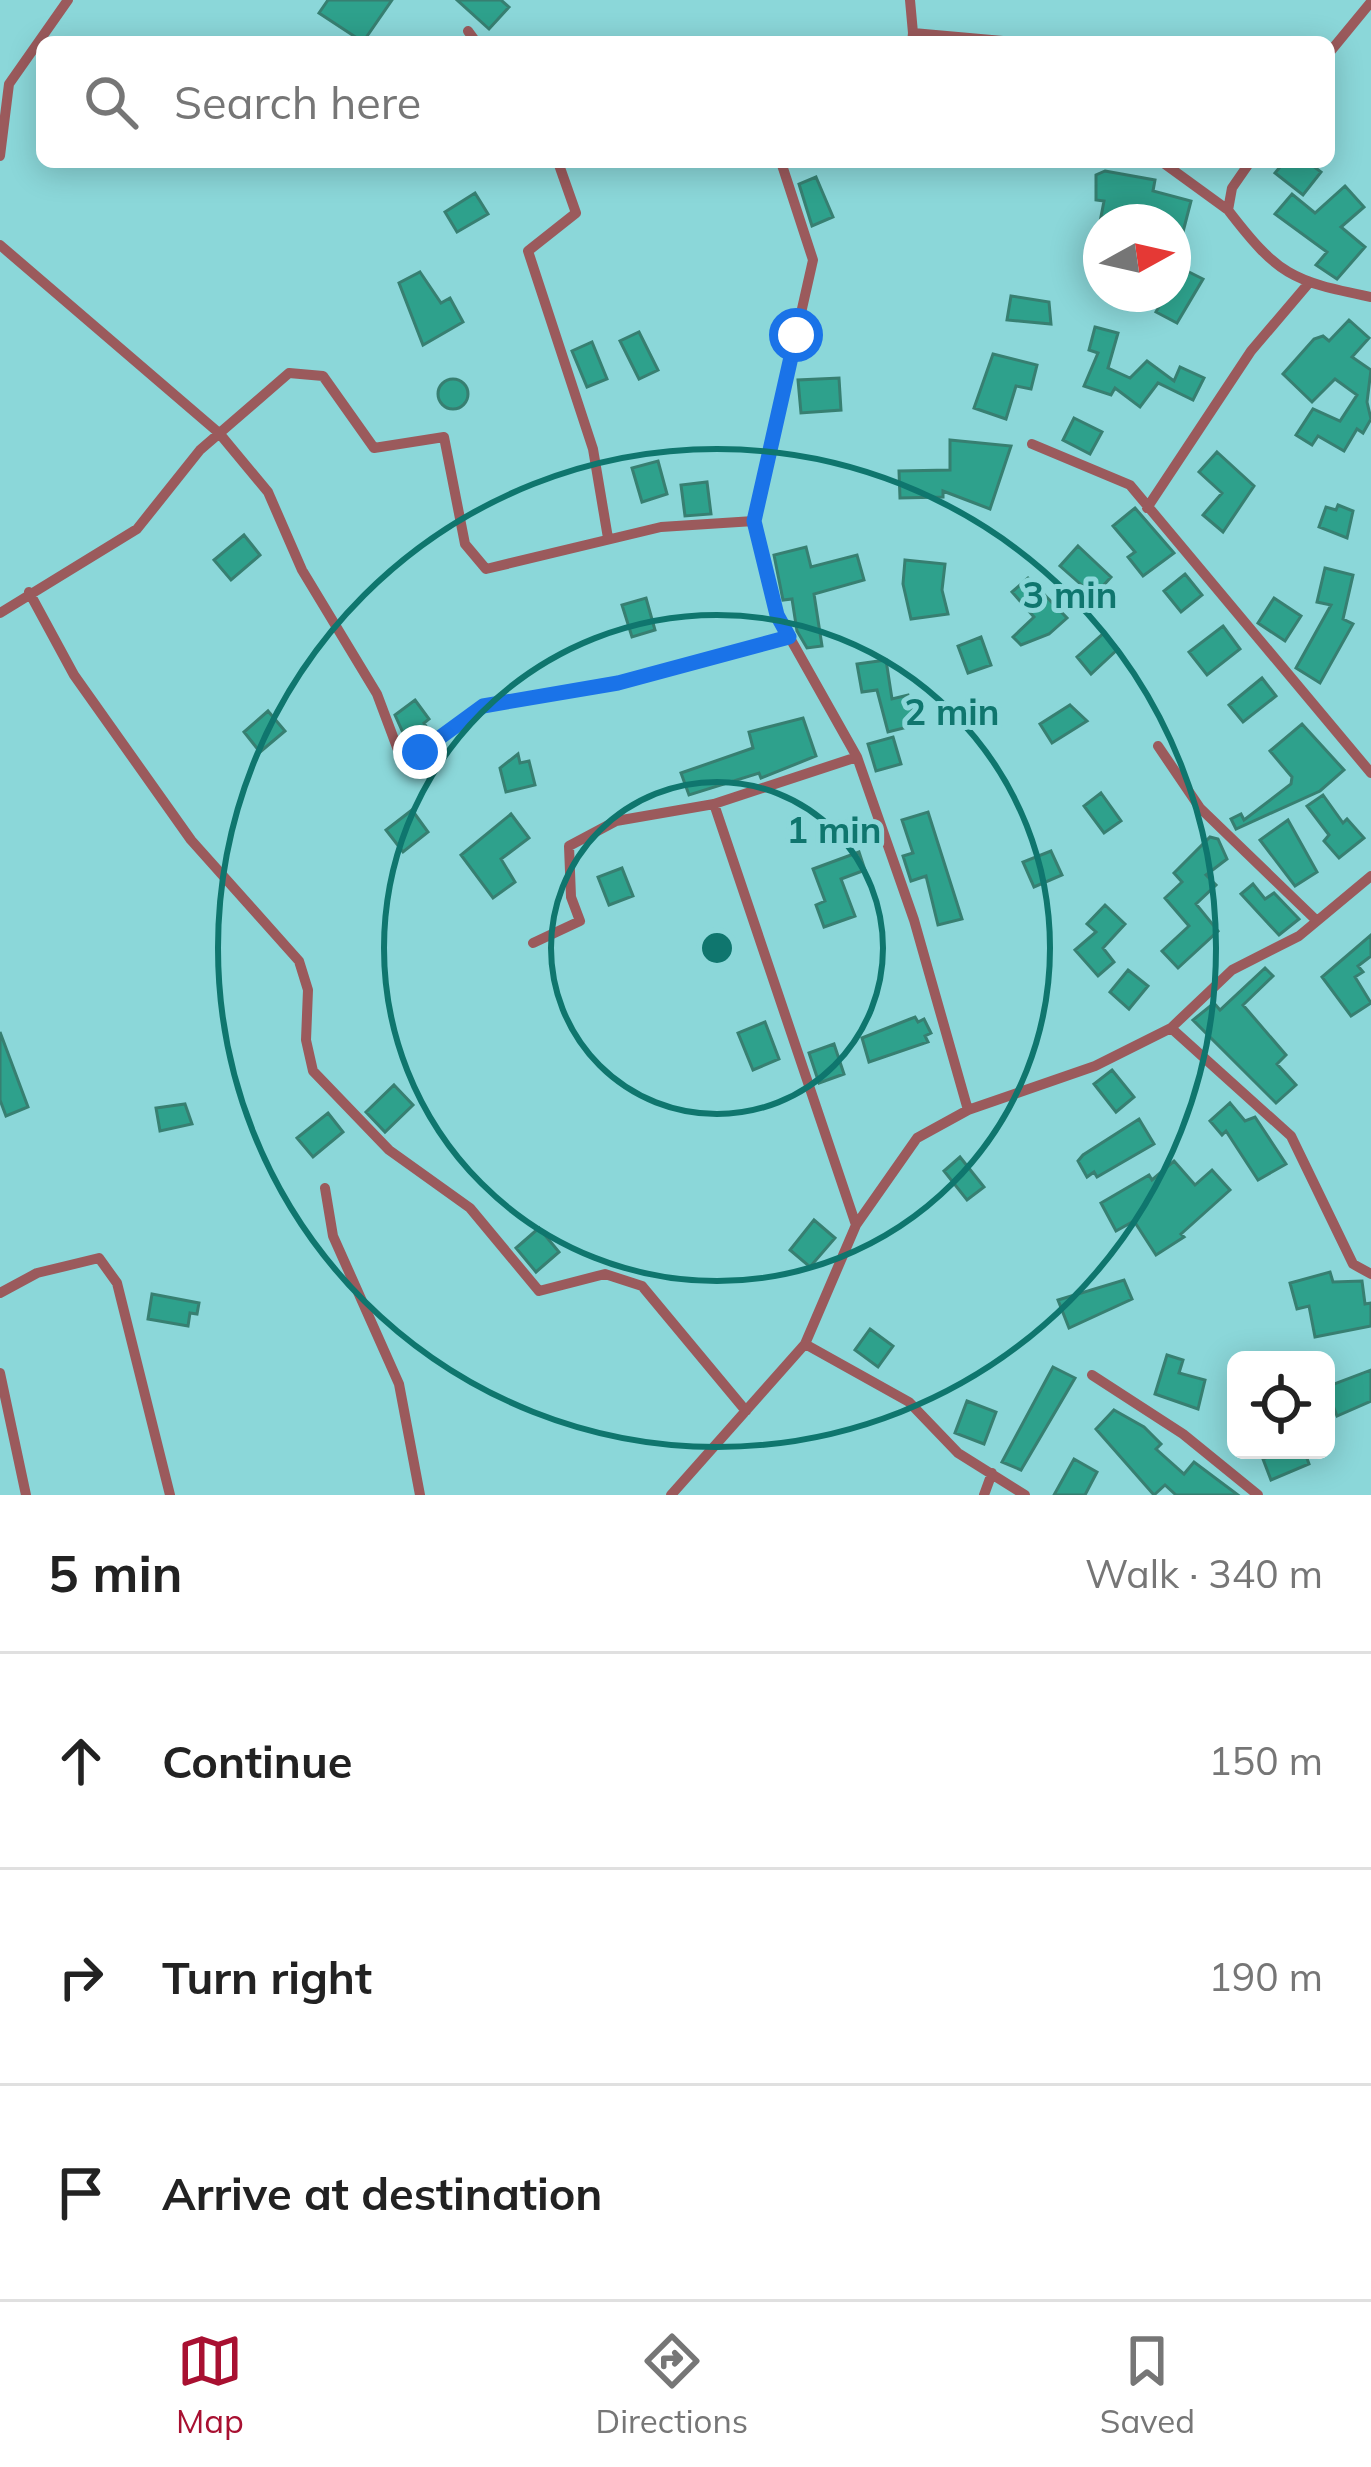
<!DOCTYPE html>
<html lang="en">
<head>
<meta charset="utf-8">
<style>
	:root { --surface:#fff; --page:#f6f6f6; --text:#222; --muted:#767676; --line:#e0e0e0; --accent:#a81031 }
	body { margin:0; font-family:Mulish,sans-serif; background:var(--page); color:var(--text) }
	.controls { position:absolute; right:36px; bottom:36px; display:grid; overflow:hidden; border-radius:18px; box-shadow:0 6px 30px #0003 }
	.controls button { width:108px; height:108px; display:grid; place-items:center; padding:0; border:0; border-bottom:3px solid var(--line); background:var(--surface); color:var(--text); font:60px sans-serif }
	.compass { position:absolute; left:1083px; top:204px; width:108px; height:108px; border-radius:50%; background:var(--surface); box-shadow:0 6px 30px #0003; rotate:82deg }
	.stop { position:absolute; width:36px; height:36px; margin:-27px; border:9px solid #1a73e8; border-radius:50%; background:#fff }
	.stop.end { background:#1a73e8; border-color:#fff; box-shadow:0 3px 12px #0008 }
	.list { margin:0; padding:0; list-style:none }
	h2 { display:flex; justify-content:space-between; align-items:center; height:156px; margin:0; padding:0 48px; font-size:51px }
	h2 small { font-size:39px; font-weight:400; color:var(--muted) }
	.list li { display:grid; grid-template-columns:78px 1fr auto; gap:36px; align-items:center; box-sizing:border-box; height:216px; padding:0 48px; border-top:3px solid var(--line) }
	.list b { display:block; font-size:45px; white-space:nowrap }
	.list em { font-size:39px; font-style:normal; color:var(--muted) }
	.icon { flex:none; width:66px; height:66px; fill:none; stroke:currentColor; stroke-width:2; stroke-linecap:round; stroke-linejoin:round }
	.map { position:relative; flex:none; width:1371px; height:1495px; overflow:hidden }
	.search { position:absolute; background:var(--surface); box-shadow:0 6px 30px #0003; left:36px; right:36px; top:36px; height:132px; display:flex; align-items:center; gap:30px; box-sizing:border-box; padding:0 42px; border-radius:18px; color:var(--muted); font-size:45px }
	.sheet { height:804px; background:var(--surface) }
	nav { display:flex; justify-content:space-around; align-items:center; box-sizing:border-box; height:168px; border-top:3px solid var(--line); background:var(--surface); font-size:33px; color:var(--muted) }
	nav a { display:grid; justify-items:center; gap:6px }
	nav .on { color:var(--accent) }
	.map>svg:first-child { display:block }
</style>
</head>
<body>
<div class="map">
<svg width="1371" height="1495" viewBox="0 0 1371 1495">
	<rect width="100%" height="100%" fill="#8bd7d9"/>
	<path fill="#2ea18c" stroke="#377f71" stroke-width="3" d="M328,0H392L363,42L319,13Z
		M457,0H501L509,7L489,29Z
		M1284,162H1308L1321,172L1303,195L1275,173Z
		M1105,171L1155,180L1153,191L1191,201L1177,255L1173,222H1100L1104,201L1096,200V175Z
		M816,177L833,217L812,226L799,184Z
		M1345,186L1364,207L1341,227L1365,247L1337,279L1316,265L1327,252L1275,214L1292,194L1315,213Z
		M475,193L488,214L457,232L445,212Z
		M1181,268L1203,279L1177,323L1156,312L1166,294H1173Z
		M420,272L441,303L450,298L463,322L423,345L399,283Z
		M1011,296L1049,302L1051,324L1007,320Z
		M1349,320L1369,338L1352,357L1371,370L1367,402L1371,419L1363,433L1357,429L1344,451L1318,436L1312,445L1296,435L1313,409L1340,421L1357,395L1335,379L1312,402L1283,374L1314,339L1323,336L1329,341Z
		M1095,327L1118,333L1108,368L1130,378L1147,361L1174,381L1180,367L1204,378L1193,400L1158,383L1140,407L1115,388L1111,395L1084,386L1098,353L1089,350Z
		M639,332L658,370L639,379L620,341Z
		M592,342L607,379L587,387L572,351Z
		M993,354L1037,365L1031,389L1016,386L1006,419L974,408Z
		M839,378L841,410L801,413L798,380Z
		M438 394a15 15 0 1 1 30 0a15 15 0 1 1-30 0Z
		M1074,418L1102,432L1090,454L1063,440Z
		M950,440L1011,446L990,509L943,491V497L900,498L899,471L950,470Z
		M1217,452L1254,486L1223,532L1203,515L1222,493L1199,472Z
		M658,461L667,494L642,502L632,468Z
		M707,482L711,514L685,516L681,485Z
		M1338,505L1353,511L1347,538L1319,527L1326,507L1336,510Z
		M1135,508L1174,553L1143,576L1128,557L1135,552L1113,526Z
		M244,535L260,555L231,580L214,560Z
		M1078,546L1111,577L1094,596L1060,566Z
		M806,547L811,567L857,555L864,580L814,594L822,646L807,648L797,631L792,599L783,600L774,555Z
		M905,560L945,564L942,590L948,614L911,619L903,584Z
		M1325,568L1353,575L1343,619L1353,624L1320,683L1296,668L1331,605L1317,602Z
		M1185,574L1202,595L1181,612L1164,591Z
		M1028,578L1067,618L1049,634L1021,645L1013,637L1034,617L1012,592Z
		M646,598L655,630L632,637L622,605Z
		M1274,598L1301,616L1285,641L1258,623Z
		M1223,626L1240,649L1207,675L1189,652Z
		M1104,633L1118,649L1091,674L1077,657Z
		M981,637L991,665L968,673L958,646Z
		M886,660L892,699L908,695L916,725L888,732L877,690L862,692L857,664Z
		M1262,678L1276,696L1243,722L1229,705Z
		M415,700L429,719L424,723L427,728L415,737L411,732L405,737L395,715Z
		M1070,705L1087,721L1052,743L1040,724Z
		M268,711L285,731L260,752L244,732Z
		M803,718L816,756L761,778L759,773L689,795L681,773L753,748L749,732Z
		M1302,724L1344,770L1320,791L1236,829L1231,819L1241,814L1244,820L1291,784L1292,777L1270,751Z
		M893,737L901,764L876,771L868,744Z
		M518,754L520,763L529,761L535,785L506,792L500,768Z
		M1101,793L1121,821L1104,833L1084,806Z
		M1323,795L1343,823L1347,819L1364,838L1339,858L1324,841L1329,835L1307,806Z
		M412,810L428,832L403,852L386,830Z
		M928,812L962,919L938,925L926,876L911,881L903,856L913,853L902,820Z
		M511,814L529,838L501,859L515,882L493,898L461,855Z
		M1288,820L1317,872L1295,886L1260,840Z
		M1210,837L1218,839L1227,859L1206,875L1216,885L1196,904L1218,931L1178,968L1162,951L1189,926L1165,898L1182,882L1174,873Z
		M1051,851L1062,875L1034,887L1023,862Z
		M859,852L865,870L841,879L855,916L824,927L816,905L825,901L813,869Z
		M622,868L633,896L609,905L598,877Z
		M1253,884L1265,899L1274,893L1299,919L1279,935L1241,894Z
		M1105,905L1125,924L1103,948L1114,962L1098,976L1075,950L1096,932L1087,924Z
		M1371,935V956L1358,966L1363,972L1355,977L1371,1003L1351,1016L1322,977Z
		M1265,968L1273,976L1243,1005L1286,1055L1277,1064L1296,1085L1276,1103L1193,1020L1214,1003L1220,1010Z
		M1128,970L1148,986L1129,1009L1110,992Z
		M915,1017L918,1022L924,1019L931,1033L925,1036L928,1042L869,1062L862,1038Z
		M765,1022L779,1059L753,1070L738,1033Z
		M0,1032L28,1107L6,1116L0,1100Z
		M834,1044L844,1074L819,1083L809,1053Z
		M1112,1070L1134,1097L1116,1112L1094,1084Z
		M394,1085L413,1105L385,1132L366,1112Z
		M1230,1103L1245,1121L1255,1117L1286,1164L1258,1180L1226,1131L1222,1135L1210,1121Z
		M185,1104L192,1124L160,1131L156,1108Z
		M328,1113L343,1132L313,1157L297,1138Z
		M1139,1119L1154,1144L1097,1177L1094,1172L1087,1177L1078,1161L1083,1155Z
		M960,1157L984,1187L967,1200L944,1171Z
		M1174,1161L1195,1185L1212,1170L1230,1190L1181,1234L1184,1237L1156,1255L1134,1221L1116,1231L1101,1203L1149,1175L1152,1180Z
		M814,1220L835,1238L810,1267L790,1250Z
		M539,1228L559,1252L536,1272L516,1248Z
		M1330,1272L1333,1282L1362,1281L1365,1304L1371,1303V1326L1315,1337L1309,1306L1297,1309L1290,1283Z
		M1124,1280L1132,1299L1069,1328L1058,1300Z
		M152,1294L199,1303L197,1314L190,1313L188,1326L148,1319Z
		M870,1329L893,1346L878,1367L855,1350Z
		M1167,1355L1183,1360L1179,1373L1205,1380L1198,1409L1155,1394Z
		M1053,1367L1075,1378L1021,1470L1002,1462Z
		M1371,1370V1401L1337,1416L1326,1387Z
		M967,1401L996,1412L984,1444L955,1433Z
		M1114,1410L1144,1427L1161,1444L1156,1449L1184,1474L1194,1462L1238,1495H1176L1165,1485L1154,1495L1096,1429Z
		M1285,1450H1304L1309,1464L1271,1480L1263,1459Z
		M1074,1459L1097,1472L1085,1495H1054Z"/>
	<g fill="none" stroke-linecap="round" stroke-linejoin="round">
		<path stroke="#9b5a5c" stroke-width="10" d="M910,0L913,33
			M468,31L476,42
			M912,42L913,33L1014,42
			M1329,53L1371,2
			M0,156L9,84L68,0
			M558,162L576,213L528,251L593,449L608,538
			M781,162L813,260L754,521L777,615L857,757L914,920L968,1110
			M1162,162L1228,210
			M1250,162L1232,188L1228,210C1278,275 1291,281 1371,297
			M0,245L219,433L268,492L302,570L377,694L398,750L420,752L483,706L618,683L789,637
			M1032,444L1130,485L1371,773
			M1147,508L1251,351L1308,284
			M29,592L74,675L191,840L299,961L308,990L306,1040L313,1071L389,1150L470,1208L539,1291L605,1274L642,1286L746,1411
			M0,613L137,529L200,450L289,373L323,376L374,448L444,437L465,544L486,569L661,527L754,521
			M1158,746L1200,808L1316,920
			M714,804L856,1225
			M1371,876L1299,936L1232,970L1171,1028L1291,1136L1353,1264L1371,1274
			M533,943L580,921L571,897L569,846L616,821L714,804L857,757
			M325,1188L333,1236L399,1384L420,1495
			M0,1293L37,1273L99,1258L117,1283L170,1495
			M805,1344L909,1402L958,1453L1025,1495
			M0,1373L26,1495
			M1092,1375L1183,1434L1258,1495
			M671,1495L805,1344L856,1225L917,1138L968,1110L1095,1066L1171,1028
			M984,1495L992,1473"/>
	</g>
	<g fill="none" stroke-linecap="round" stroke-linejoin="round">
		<path stroke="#1a73e8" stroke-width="15" d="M420,752L483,706L618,683L789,637L777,615L754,521L796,335"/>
	</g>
	<g fill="none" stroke="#0f766e" stroke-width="6">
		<circle cx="717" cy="948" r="166"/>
		<circle cx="717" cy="948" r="333"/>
		<circle cx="717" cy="948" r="499"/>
	</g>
	<circle cx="717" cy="948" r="18" fill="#0f766e" stroke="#8bd7d9" stroke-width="6"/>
	<g font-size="36" text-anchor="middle" font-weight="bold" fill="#0f766e" stroke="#8bd7d9" stroke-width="10" stroke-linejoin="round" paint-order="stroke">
		<text x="1070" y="608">3 min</text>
		<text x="952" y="725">2 min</text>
		<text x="834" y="843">1 min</text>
	</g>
</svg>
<div class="controls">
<button><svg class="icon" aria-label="locate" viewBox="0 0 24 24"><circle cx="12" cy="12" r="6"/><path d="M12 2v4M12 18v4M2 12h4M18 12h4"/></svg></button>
</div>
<svg class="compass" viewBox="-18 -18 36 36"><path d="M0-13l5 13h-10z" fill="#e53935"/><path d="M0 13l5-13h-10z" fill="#767676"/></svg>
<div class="stop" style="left:796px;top:335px"></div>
<div class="stop end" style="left:420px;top:752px"></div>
<div class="search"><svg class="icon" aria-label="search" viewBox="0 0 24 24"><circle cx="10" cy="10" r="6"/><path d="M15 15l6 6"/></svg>Search here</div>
</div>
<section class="sheet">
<h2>5 min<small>Walk · 340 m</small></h2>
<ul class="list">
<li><svg class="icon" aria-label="ahead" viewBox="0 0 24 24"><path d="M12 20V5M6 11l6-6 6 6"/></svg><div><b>Continue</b></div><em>150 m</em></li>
<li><svg class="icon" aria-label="right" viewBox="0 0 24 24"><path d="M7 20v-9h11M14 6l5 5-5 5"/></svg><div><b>Turn right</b></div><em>190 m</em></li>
<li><svg class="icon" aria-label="arrive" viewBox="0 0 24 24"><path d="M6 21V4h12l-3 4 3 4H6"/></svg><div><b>Arrive at destination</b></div></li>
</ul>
</section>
<nav>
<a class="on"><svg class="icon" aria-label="map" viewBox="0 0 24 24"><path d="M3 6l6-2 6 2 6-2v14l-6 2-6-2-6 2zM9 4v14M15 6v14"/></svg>Map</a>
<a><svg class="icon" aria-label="directions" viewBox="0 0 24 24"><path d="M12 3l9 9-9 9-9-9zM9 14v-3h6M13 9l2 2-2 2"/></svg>Directions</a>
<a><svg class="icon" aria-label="saved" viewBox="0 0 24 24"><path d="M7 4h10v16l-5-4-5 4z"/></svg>Saved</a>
</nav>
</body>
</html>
